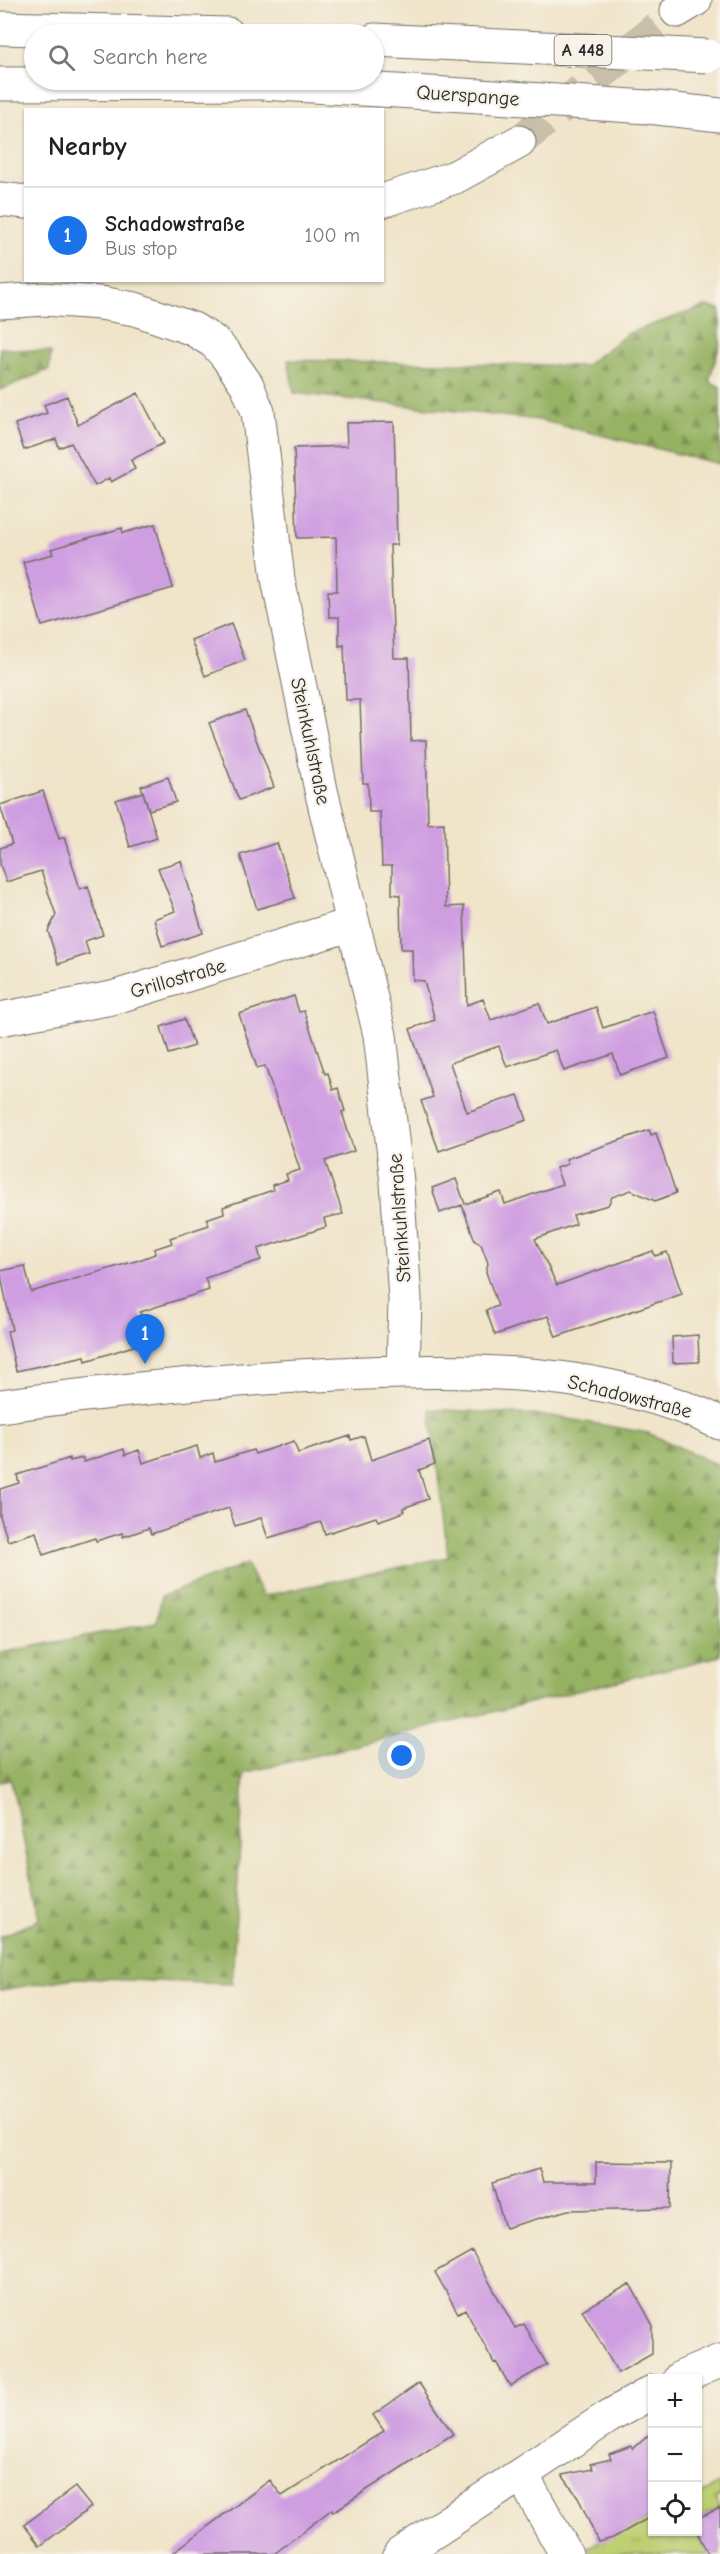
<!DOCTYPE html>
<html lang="en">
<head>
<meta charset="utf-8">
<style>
	:root { --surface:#fff; --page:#f6f6f6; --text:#222; --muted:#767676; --line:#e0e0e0; --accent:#1a73e8 }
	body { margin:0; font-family:"Comic Neue",sans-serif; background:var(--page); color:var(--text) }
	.controls { position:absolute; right:18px; bottom:18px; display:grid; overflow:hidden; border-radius:0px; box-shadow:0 2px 4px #0004 }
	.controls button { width:54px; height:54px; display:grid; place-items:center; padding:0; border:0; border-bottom:2px solid var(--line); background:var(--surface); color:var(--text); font:30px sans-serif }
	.you { position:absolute; left:402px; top:1756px; width:21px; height:21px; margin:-15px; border:4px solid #fff; border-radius:50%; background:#1a73e8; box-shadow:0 0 0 9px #1a73e833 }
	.badge { display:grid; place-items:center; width:39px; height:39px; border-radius:50%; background:var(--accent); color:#fff; font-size:20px; font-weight:700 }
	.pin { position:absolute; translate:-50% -50px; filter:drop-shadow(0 2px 3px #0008) }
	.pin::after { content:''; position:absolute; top:32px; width:21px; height:18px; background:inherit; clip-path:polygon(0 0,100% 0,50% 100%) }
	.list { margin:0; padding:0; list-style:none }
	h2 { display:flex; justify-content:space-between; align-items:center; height:78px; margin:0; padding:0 24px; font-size:26px }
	h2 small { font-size:20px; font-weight:400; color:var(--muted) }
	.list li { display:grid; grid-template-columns:39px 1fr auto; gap:18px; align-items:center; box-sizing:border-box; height:96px; padding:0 24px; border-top:2px solid var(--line) }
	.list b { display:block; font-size:22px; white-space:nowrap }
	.list p { margin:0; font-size:20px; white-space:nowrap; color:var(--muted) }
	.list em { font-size:20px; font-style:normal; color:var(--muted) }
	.icon { flex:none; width:33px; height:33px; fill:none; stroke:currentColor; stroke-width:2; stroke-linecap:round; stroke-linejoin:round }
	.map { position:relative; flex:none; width:720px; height:2554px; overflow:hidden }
	.search { position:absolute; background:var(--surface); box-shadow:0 2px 4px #0004; left:24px; top:24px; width:360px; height:66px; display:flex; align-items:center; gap:15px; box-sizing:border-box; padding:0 21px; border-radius:33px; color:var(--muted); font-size:22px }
	.panel { position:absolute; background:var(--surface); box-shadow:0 2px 4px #0004; left:24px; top:108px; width:360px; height:174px; border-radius:0px }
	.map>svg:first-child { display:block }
</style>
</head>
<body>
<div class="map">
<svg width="720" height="2554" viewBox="0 0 720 2554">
	<defs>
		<pattern id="grass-tufts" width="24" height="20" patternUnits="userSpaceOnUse" patternTransform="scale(1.5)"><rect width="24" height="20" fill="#bdcf72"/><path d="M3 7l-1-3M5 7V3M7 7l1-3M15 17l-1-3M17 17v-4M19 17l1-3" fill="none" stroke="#a3b263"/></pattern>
		<pattern id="forest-firs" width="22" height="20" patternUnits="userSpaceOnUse" patternTransform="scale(1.5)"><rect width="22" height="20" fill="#96b264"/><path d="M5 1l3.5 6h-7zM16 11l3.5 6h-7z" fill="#7b9153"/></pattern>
	</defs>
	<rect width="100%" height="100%" fill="#f7f3e8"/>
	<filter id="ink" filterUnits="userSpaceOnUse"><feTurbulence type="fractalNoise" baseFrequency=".0167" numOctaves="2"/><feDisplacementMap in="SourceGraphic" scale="12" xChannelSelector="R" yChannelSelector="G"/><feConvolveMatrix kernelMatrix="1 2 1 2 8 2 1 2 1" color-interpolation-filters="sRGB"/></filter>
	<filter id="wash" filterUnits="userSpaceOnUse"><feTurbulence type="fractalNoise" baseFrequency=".008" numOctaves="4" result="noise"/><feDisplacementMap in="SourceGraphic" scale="24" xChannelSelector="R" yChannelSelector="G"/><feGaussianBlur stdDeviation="1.35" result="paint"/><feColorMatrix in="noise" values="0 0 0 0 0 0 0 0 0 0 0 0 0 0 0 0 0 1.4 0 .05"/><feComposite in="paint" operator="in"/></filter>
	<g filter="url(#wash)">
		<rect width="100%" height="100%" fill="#f0e4c9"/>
		<path fill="url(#grass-tufts)" stroke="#747d4e" stroke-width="1.5" d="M720,2484V2495L715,2498L720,2508L698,2518V2495Z
			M652,2517V2532H697L706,2549L720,2543V2554H592L588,2546Z"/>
		<path fill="url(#forest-firs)" stroke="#606e48" stroke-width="1.5" d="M706,306L720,309V344L709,381L720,387V464L539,420L294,393L288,360L584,366L629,333Z
			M0,348L51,352L49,370L0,390Z
			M430,1409L552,1416L648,1433L720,1466V1656L244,1773L232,1984L74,1978L0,1990V1937L40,1919L11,1780L0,1782V1653L156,1622L162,1596L246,1564L263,1596L448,1557Z"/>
		<g id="blocks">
			<path fill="#cf9ee1" d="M138,393L164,443L131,460L135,469L111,482L109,478L95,486L71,443L59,448L56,439L24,450L15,424L47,413L44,405L67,396L78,425Z
				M394,422L397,545H390L394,658H409L411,741L426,740L428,824L444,823L446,907L464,906L467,1005L483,999L491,1020L539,1003L547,1024L596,1007L603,1028L653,1011L669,1058L620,1075L613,1054L564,1071L556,1050L507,1067L499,1046L450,1063L467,1112L518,1095L527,1120L439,1151L421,1101L433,1097L410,1029L435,1020L424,981L413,980L412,949H401L400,895L392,894V866H382L380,812H369L368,783H363L360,700H346L344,645L339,646V617H329L328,591H337L336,537L297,538L294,448L347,446L346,423Z
				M155,524L173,588L42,626L23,562L53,554L51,549L122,528L123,533Z
				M231,624L245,660L205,676L191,640Z
				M245,710L274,787L239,800L209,723Z
				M168,777L176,802L149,810L141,786Z
				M43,791L59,839L64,837L80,889L88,886L103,935L85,941L89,954L58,964L48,931L56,915L41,871L6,882L0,864V848L12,844L0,805Z
				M143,792L157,838L130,847L116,800Z
				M277,843L295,898L257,909L240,855Z
				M181,861L203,933L162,946L154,919L175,911L158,868Z
				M294,996L299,1012L304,1011L325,1074L328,1073L333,1090L338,1088L345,1111L342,1112L354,1151L325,1161L343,1214L324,1218L326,1227L258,1249L261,1260L205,1278L209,1290L140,1312L149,1341L86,1361L85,1356L16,1371L7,1331L12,1330L0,1271L25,1266L31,1292L139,1260L155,1254L154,1249L172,1243L170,1238L209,1225L206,1219L224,1213L223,1207L273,1190L272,1185L288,1180L286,1174L300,1170L265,1066L257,1068L239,1014Z
				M184,1019L194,1046L169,1054L161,1027Z
				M649,1130L651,1135L656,1133L676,1193L655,1201L631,1190L612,1197L608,1205L573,1215L576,1224L535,1239L557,1285L653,1251L655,1256L667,1252L682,1294L556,1337L548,1316L495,1335L486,1310L498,1306L486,1272L488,1263L481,1244L475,1241L462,1205L440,1213L432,1188L456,1179L465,1204L501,1192L505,1204L562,1184L556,1168L568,1164L566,1159Z
				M698,1335L699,1362L673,1363L672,1337Z
				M350,1436L351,1440L364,1436L371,1460L429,1440L435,1464L419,1470L428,1499L403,1508L404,1512L378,1521L376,1517L325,1534L321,1522L268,1538L261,1518L235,1526L229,1508L151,1534L149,1528L123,1537L122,1533L96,1541L95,1538L43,1555L36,1532L8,1541L0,1516V1489L19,1483L17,1475L70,1458V1461L83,1458L84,1462L124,1449L125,1455L139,1450L143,1463L197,1446L200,1458L213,1453L215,1462L253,1450L255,1454L294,1441L298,1453Z
				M596,2162L671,2163L670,2208L568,2210L505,2228L492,2183L539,2169L543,2182H596Z
				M472,2251L515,2328L524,2324L547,2365L510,2386L496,2362L494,2363L465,2309L458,2313L435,2272Z
				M630,2284L652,2324V2354L618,2373L582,2310Z
				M419,2383L453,2434L333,2512L332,2509L274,2554H171L270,2480L282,2496L384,2431L373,2415Z
				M652,2432V2516L613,2538L598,2542L578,2497L562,2475L593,2469L590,2464L611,2459L609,2454L631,2446L633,2449Z
				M75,2487L91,2507L40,2546L24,2525Z
				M720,2508V2554H708L697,2532L698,2518Z"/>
		</g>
	</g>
	<g filter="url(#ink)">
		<use href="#blocks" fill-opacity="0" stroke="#706c62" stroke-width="1.5"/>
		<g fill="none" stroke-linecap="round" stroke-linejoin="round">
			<path stroke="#c9bfa9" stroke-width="33" stroke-dasharray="33 16" stroke-linecap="butt" d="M519,142L677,11"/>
			<defs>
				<path id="minor" d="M0,302L44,299L100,303L135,309L193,329L214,342L225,354L247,385L258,412L278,579L321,790L380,1035L397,1182L405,1299L403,1371
					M0,1019L112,998L353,924
					M0,1406C113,1390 223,1379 338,1374C465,1369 603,1366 720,1423
					M680,2378L720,2361
					M522,2475L566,2554
					M400,2554L608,2417L652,2392"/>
				<path id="motorway" d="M677,11L695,0
					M0,28L228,34
					M374,40L458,44
					M0,84L262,83L480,96
					M648,107L720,115
					M0,199L26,202
					M382,201L455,177L519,142"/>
			</defs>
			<use href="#minor" stroke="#706c62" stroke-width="35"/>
			<use href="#motorway" stroke="#706c62" stroke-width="35"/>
			<use href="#minor" stroke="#fff" stroke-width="33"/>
			<use href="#motorway" stroke="#fff" stroke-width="33"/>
			<defs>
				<path id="motorway-bridge" d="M458,44L708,56
					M480,96L648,107"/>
			</defs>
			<use href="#motorway-bridge" stroke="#706c62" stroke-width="35" stroke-linecap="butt"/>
			<use href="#motorway-bridge" stroke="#fff" stroke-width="33"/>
		</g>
	</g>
	<g text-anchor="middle" stroke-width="4.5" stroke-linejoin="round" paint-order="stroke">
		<rect fill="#f7f3e8" stroke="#686764" stroke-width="1.5" x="554.5" y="35" width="57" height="30" rx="4.5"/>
		<g font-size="18" font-weight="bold" fill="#2b2b2b">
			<text x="583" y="56">A 448</text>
		</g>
		<g font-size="20" fill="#2b2b2b" stroke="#f7f3e8">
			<text transform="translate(468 95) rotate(4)" y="7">Querspange</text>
			<text transform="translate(311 741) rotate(78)" y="7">Steinkuhlstraße</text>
			<text transform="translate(178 978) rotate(-16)" y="7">Grillostraße</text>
			<text transform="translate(399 1218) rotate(-94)" y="7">Steinkuhlstraße</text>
			<text transform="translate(630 1396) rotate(14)" y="7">Schadowstraße</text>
		</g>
	</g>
</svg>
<div class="controls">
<button>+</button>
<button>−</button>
<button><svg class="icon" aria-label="locate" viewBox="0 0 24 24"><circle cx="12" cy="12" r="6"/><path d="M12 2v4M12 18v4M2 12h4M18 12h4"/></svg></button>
</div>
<div class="you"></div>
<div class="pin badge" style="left:145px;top:1364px">1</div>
<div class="search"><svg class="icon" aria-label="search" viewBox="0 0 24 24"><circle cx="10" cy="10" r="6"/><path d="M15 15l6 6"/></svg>Search here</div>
<section class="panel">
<h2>Nearby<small></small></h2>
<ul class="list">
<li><span class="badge">1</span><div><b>Schadowstraße</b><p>Bus stop</p></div><em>100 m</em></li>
</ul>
</section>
</div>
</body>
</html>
